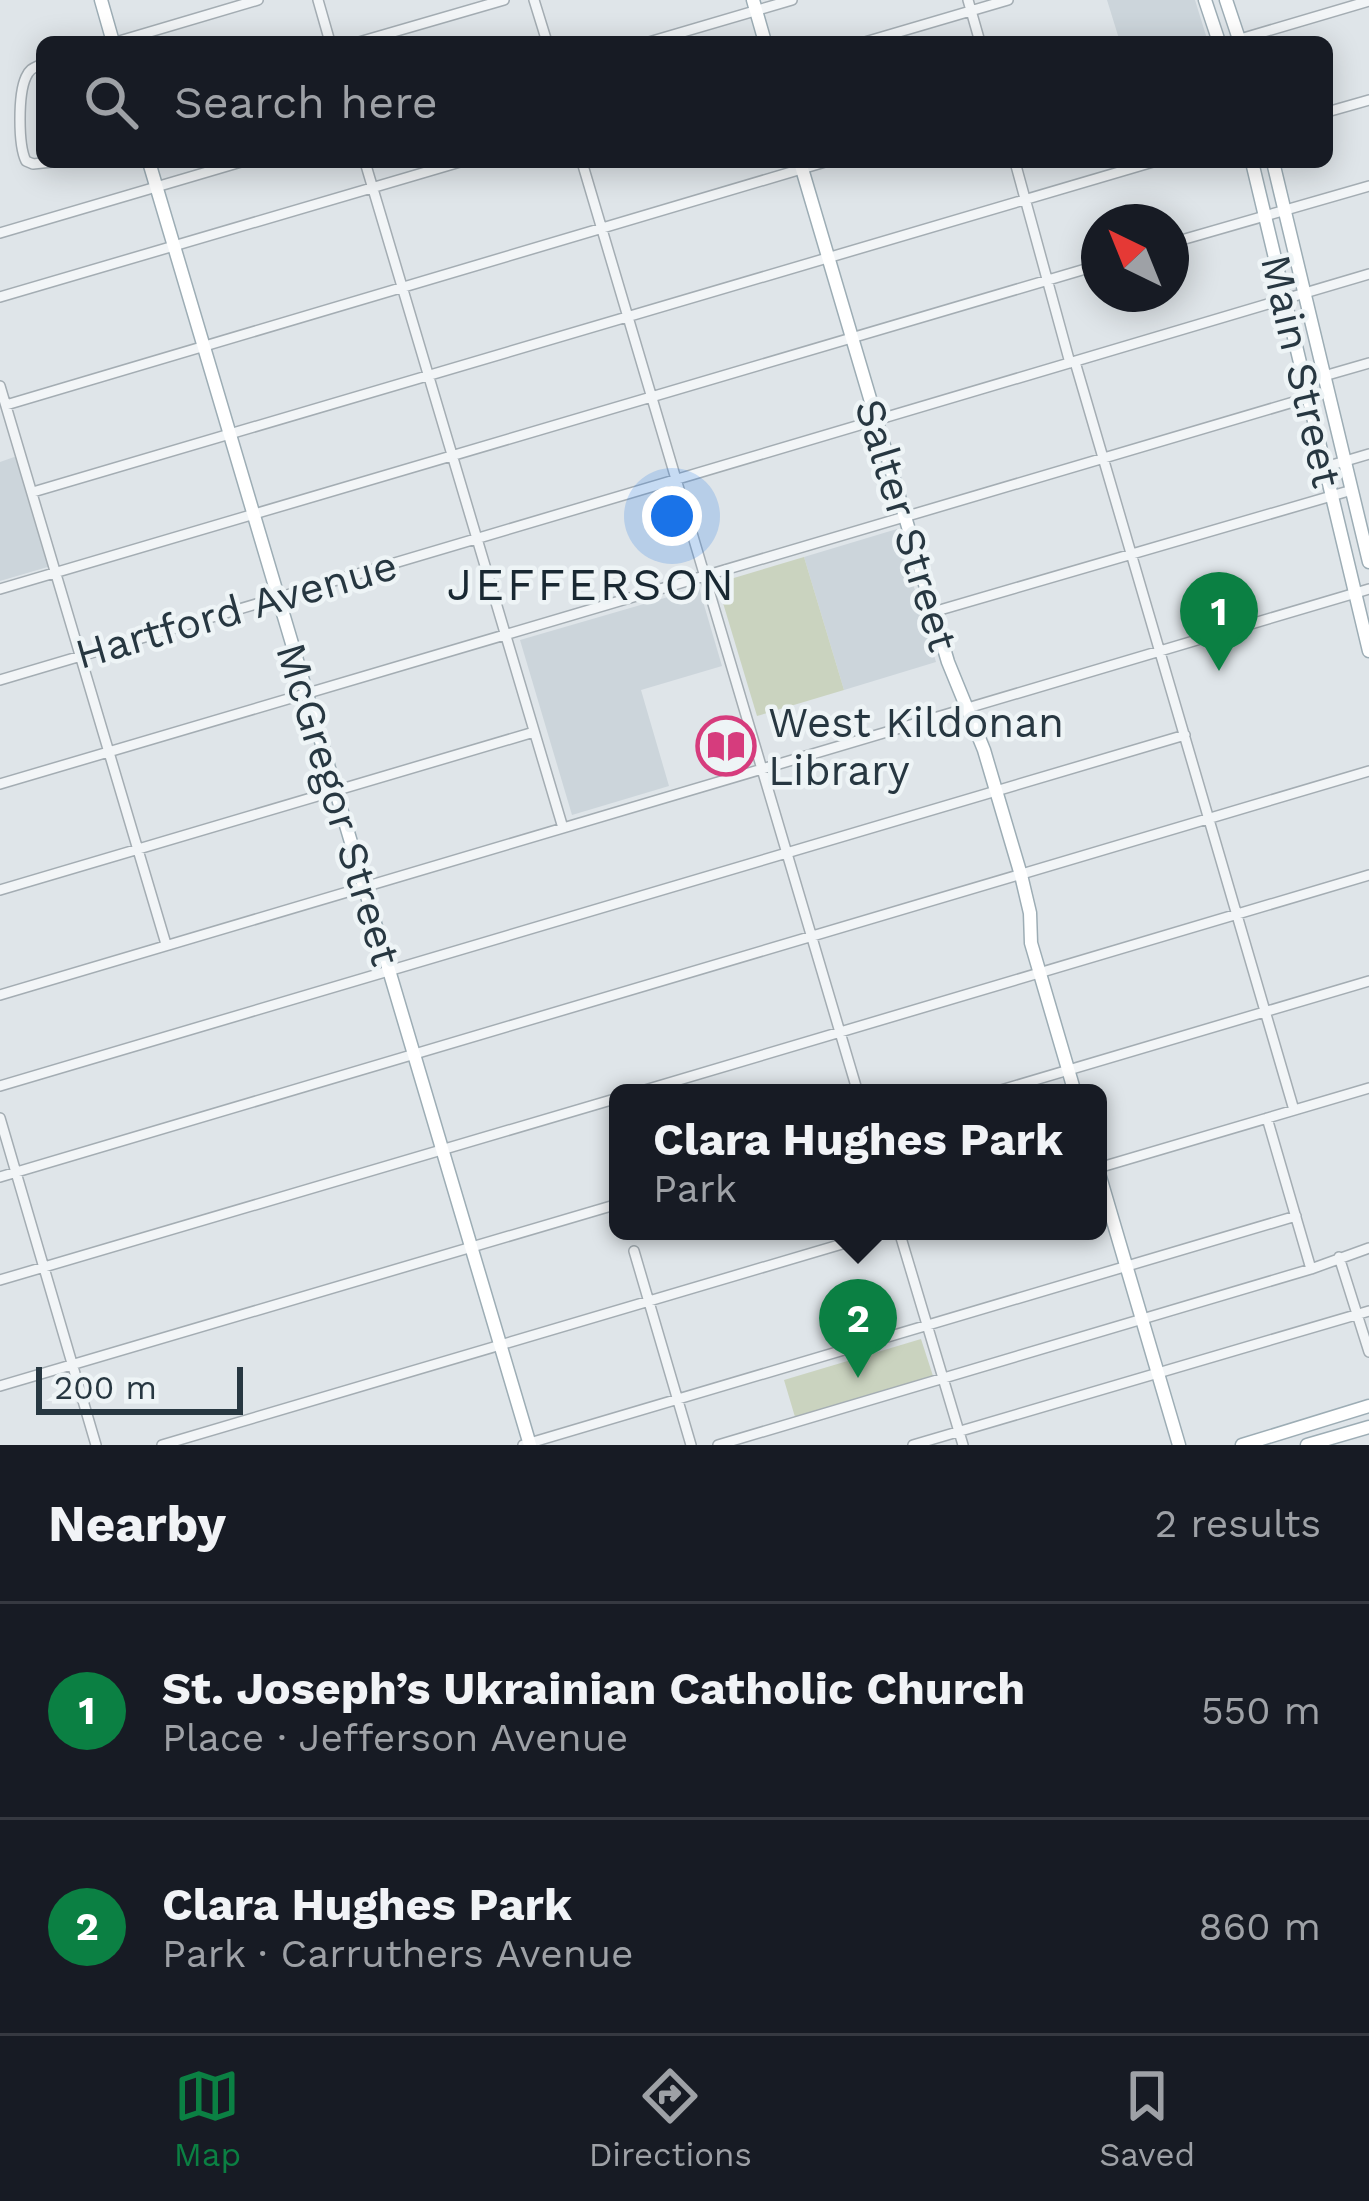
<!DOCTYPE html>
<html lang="en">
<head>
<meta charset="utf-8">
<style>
	:root { --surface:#171b24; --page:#242831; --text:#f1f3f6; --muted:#9ea1a6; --line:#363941; --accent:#0b8043 }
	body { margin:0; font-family:"Work Sans",sans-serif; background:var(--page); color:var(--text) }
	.compass { position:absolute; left:1081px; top:204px; width:108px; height:108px; border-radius:50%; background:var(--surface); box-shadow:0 6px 30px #0003; rotate:317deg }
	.scale { position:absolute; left:36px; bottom:30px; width:207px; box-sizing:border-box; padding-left:12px; border:6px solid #273741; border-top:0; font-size:33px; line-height:42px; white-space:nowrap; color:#273741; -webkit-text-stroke:9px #eef4f6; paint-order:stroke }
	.you { position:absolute; left:672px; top:516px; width:42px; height:42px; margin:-30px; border:9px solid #fff; border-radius:50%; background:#1a73e8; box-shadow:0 0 0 18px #1a73e833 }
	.badge { display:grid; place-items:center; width:78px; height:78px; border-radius:50%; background:var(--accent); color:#fff; font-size:39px; font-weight:700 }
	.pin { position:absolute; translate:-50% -99px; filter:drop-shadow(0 3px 6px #0008) }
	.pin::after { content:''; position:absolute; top:63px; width:42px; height:36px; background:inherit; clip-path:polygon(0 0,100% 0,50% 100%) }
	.popup { position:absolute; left:609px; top:1084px; width:498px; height:156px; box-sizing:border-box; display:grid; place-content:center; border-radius:18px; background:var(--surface); filter:drop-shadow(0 3px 9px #0005); font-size:39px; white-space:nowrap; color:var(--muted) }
	.popup b { font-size:45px; color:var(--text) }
	.popup::after { content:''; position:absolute; left:50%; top:100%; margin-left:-24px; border:24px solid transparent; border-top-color:var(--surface) }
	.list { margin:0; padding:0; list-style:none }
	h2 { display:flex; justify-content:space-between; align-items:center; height:156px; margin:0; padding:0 48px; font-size:51px }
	h2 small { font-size:39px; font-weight:400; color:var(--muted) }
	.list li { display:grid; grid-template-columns:78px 1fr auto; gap:36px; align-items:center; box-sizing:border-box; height:216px; padding:0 48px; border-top:3px solid var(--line) }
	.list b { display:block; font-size:45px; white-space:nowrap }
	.list p { margin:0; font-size:39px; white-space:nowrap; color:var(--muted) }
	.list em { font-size:39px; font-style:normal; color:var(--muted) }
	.icon { flex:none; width:66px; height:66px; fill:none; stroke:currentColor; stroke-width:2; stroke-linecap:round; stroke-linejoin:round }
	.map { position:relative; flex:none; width:1369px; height:1445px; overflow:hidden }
	.search { position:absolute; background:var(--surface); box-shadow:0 6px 30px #0003; left:36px; right:36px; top:36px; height:132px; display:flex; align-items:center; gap:30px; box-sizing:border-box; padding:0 42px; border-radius:18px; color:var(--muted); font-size:45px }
	.sheet { height:588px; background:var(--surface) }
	nav { display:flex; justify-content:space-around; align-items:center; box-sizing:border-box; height:168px; border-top:3px solid var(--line); background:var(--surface); font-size:33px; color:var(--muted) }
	nav a { display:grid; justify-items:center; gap:6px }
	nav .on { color:var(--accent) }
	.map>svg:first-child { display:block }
</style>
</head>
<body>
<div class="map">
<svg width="1369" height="1445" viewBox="0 0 1369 1445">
	<rect width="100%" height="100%" fill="#dfe5e9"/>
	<path fill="#ccd5db" d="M1107,0H1195L1208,42H1120Z
		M17,456L51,566L0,581V462Z
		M897,529L936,662L844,690L804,557Z
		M699,588L722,666L641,690L669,786L572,815L520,640Z"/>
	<path fill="#cad3bf" d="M804,557L844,690L757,716L717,583Z
		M921,1339L933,1376L795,1417L784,1380Z"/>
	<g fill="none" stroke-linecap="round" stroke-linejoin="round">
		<defs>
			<path id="minor" d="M318,0L330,42
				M534,0L547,42
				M968,0L980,42
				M116,42L258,0
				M359,42L504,0
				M649,42L792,0
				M865,42L1008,0
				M1230,42L1369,1
				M42,64C34,68 30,68 26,77C18,94 18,145 26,161L33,164L52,162
				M1327,112L1369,100
				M365,162L563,828
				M582,162L858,1093
				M1015,162L1070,363
				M0,233L241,162
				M1171,243L1369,186
				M0,297L460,162
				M1075,362L1294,1110
				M1324,376L1369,363
				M0,386L166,944
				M6,405L825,162
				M1325,467L1369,454
				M33,492L1153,162
				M0,589L1099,265
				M933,612L1352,490
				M0,680L1369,274
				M0,784L1307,398
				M0,890L534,732
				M0,995L1369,589
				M0,1086L1185,735
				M635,1093L1369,875
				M991,1093L1369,981
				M0,1118L96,1445
				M1267,1118L1311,1269
				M1098,1168L1369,1088
				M0,1177L1369,771
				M899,1231L963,1445
				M634,1251L691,1445
				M1339,1257L1369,1352
				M0,1280L618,1098
				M0,1386L618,1204
				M162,1445L886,1231
				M523,1445L1296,1216
				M718,1445L1311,1269L1369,1248
				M913,1445L1369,1311"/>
			<path id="major" d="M101,0L113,42
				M753,0L765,42
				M1205,0L1219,42
				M1226,0L1240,42
				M149,162L530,1445
				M800,162L948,662L984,750L1021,875L1030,913L1031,943L1075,1093
				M1252,162L1369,651
				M1273,162L1369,562
				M1098,1170L1179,1445
				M1242,1445L1369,1406
				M1307,1445L1369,1427"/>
		</defs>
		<use href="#minor" stroke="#a4adb3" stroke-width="12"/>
		<use href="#major" stroke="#9dadb5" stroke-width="15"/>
		<use href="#minor" stroke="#f2f5f7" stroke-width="9"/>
		<use href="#major" stroke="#fff" stroke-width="12"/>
	</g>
	<defs>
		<symbol id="library-ring" viewBox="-11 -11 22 22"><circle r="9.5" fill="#eef4f6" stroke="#d63c7d" stroke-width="1.5"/><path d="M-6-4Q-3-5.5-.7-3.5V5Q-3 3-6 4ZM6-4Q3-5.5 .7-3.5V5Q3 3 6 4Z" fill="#d63c7d"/></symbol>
	</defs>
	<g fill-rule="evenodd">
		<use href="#library-ring" x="693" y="713" width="66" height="66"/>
	</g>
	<g text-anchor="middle" stroke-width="9" stroke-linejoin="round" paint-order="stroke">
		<g font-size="42" fill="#273741" stroke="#eef4f6">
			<text transform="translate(1302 371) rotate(77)" y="15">Main Street</text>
			<text transform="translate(907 525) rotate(73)" y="15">Salter Street</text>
			<text transform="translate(236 609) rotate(-16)" y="15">Hartford Avenue</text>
			<text transform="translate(339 804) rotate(73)" y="15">McGregor Street</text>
		</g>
		<g font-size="42" fill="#273741" stroke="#eef4f6" text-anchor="start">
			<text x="768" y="737">West Kildonan<tspan x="768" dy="48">Library</tspan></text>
		</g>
		<g font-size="45" letter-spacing="3" fill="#192832" stroke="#eef4f6">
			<text x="592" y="600">JEFFERSON</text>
		</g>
	</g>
</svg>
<svg class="compass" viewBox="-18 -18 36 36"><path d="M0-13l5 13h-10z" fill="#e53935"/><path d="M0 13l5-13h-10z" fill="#9ea1a6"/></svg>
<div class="scale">200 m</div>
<div class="you"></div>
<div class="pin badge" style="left:1219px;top:671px">1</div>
<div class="pin badge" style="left:858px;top:1378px">2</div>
<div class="popup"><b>Clara Hughes Park</b>Park</div>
<div class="search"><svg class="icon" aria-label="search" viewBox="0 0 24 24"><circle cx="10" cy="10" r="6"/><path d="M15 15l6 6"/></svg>Search here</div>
</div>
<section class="sheet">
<h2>Nearby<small>2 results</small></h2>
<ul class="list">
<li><span class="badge">1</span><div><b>St. Joseph’s Ukrainian Catholic Church</b><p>Place · Jefferson Avenue</p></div><em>550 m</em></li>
<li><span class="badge">2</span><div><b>Clara Hughes Park</b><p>Park · Carruthers Avenue</p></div><em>860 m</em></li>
</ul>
</section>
<nav>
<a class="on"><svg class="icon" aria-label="map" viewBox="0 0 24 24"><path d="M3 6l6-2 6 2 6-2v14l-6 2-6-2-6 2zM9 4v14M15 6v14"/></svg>Map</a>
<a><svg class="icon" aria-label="directions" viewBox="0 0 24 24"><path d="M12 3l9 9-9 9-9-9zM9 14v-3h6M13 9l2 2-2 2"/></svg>Directions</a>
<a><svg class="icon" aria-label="saved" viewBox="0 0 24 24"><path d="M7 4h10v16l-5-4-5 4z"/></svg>Saved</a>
</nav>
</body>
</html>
